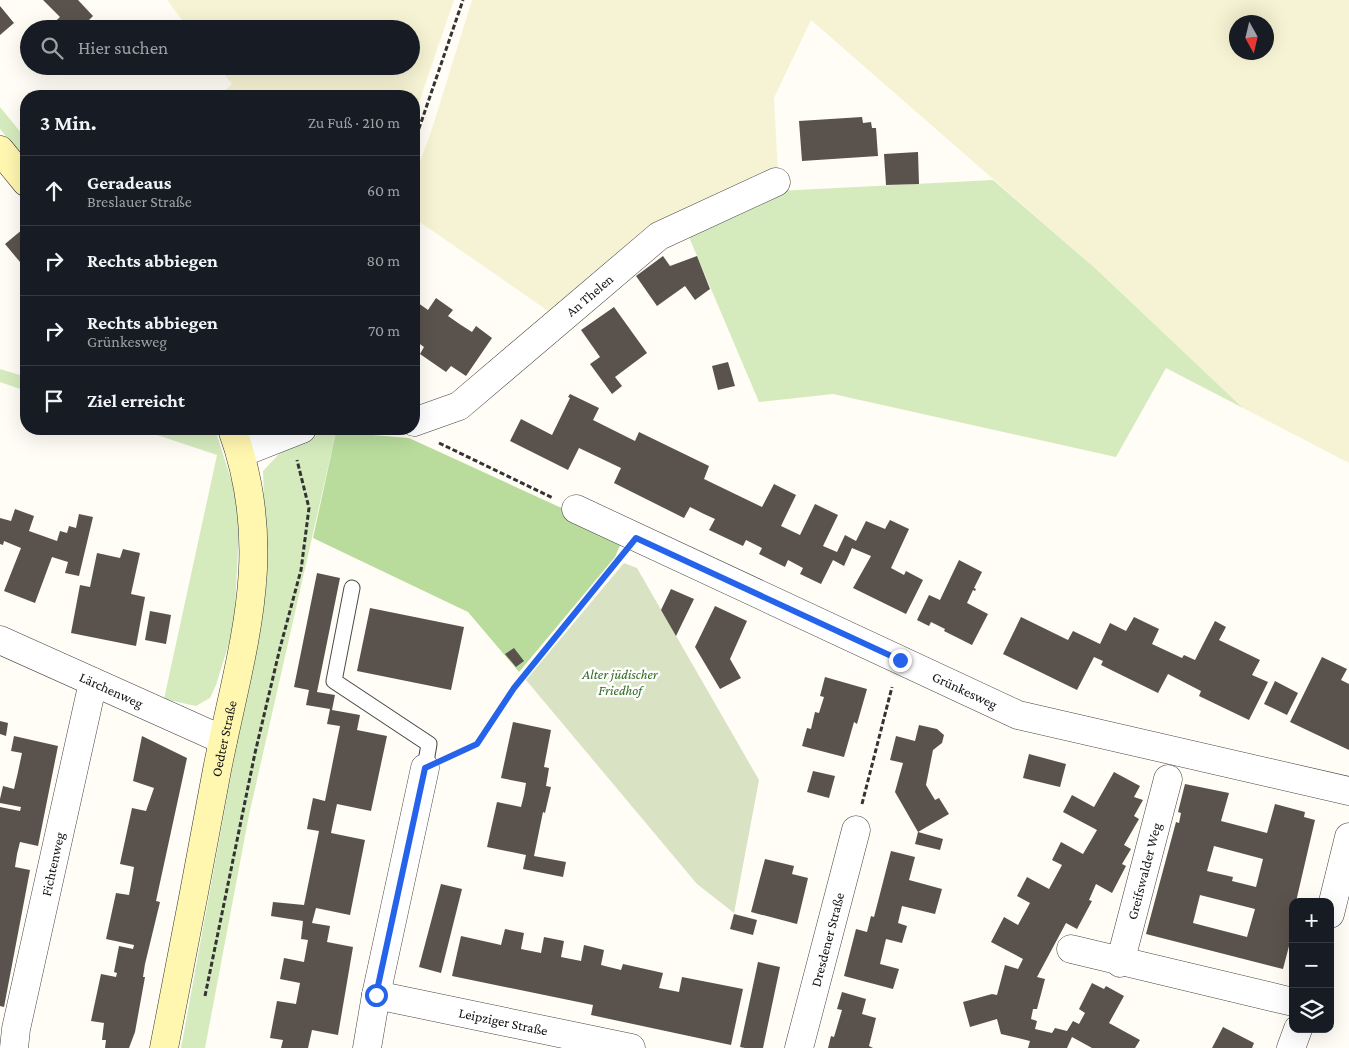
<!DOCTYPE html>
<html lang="de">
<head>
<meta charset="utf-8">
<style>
	:root { --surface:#171b24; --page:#242831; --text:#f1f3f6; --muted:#9ea1a6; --line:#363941 }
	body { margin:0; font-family:"Crimson Pro",serif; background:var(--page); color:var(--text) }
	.controls { position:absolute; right:15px; bottom:15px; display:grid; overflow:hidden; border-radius:10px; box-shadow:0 5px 20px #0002 }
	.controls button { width:45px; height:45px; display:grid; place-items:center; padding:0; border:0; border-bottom:1px solid var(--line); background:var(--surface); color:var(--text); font:25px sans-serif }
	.compass { position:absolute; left:1229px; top:15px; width:45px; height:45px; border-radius:50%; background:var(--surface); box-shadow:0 5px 20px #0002; rotate:172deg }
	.stop { position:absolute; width:15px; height:15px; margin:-11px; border:4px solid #2563eb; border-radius:50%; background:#fff }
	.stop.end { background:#2563eb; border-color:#fff; box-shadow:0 1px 5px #0008 }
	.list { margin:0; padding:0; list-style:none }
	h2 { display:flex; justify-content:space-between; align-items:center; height:65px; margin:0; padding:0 20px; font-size:21px }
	h2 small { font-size:16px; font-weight:400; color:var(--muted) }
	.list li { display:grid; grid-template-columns:32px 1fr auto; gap:15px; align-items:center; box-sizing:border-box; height:70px; padding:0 20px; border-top:1px solid var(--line) }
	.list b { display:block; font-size:19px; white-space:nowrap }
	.list p { margin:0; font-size:16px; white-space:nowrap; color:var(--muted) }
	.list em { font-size:16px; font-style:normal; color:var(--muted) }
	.icon { flex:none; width:28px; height:28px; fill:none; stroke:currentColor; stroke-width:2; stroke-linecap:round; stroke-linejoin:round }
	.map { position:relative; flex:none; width:1349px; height:1048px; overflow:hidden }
	.search { position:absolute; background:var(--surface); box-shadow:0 5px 20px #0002; left:20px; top:20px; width:400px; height:55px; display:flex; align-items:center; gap:12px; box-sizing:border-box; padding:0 18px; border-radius:28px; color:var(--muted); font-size:19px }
	.panel { position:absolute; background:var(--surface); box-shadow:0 5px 20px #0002; left:20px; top:90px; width:400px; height:345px; border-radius:20px }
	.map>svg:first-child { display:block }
</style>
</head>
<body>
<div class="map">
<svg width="1349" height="1048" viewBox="0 0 1349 1048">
	<rect width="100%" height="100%" fill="#fffdf5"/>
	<path fill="#f6f3d4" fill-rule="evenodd" d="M167,0H454L414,117V96H219L232,84L218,66H411V29H189Z
		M472,0H1349V463L1243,408L1096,269L811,20L774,98L778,172L554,315L414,218V178L432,129ZM1236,22H1266V52H1236Z"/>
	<path fill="#d5ebbd" d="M0,107L26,139V161L0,129Z
		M993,180L1096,269L1243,408L1166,368L1116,457L833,394L759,402L686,230L778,191Z
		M0,369L26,377V391L0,382Z
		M139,429H215L236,495L239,530L234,627L216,685L210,698L196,706L164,699L217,455Z
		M336,432L249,815L205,1048H181L267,580L263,471L293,439Z"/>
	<path fill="#b9dc9c" d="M336,432L409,438L616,533L621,543L615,557L519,672L468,612L313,538Z"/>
	<path fill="#d9e3c4" d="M624,563L637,568L759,780L734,913L697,884L526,680Z"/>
	<path fill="#5a524d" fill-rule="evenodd" d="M43,0H78L93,16L89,20L97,29H47L60,17Z
		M0,6L14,23L0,35Z
		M862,117L863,123L871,122L872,128H876L878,156L802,161L799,121Z
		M918,152L919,184L886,185L884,154Z
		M23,229L26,232V258L20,262L5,244Z
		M663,256L670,266L697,256L710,289L695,300L685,286L657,306L636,276Z
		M436,298L453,310L448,316L461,325L472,332L476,326L492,338L466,376L451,366L446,372L420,354L424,347L414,340V300L428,310Z
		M614,307L647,353L615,377L622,386L612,394L590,364L600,357L581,330Z
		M728,362L735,386L718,390L712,366Z
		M570,394L599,408L593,420L635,441L639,432L709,466L704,479L762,507L774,484L796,495L781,526L800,535L815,504L838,515L823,546L837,552L845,535L856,541L866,521L885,529L890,520L909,529L891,568L904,575L906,571L923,580L906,614L853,588L871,556L852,548L844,566L833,560L821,584L800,574L803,568L788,560L785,567L759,554L762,548L746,540L743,546L709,530L715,519L704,514L690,507L684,518L614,483L621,468L579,448L568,470L510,441L521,419L552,435L570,398L568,397Z
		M15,509L34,516L29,531L57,541L60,531L67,533L69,526L76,528L79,514L93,517L79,576L65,573L68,562L52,557L35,603L4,591L21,548L4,541L3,545L0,544V518L11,521Z
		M123,549L140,553L131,594L145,597L136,646L71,633L80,585L90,587L97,553L120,558Z
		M959,560L982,572L974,588L976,589L975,591L973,590L967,603L988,614L972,645L944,631L945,629L931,622L929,626L917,620L929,595L940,600Z
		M317,573L340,578L317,692L335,695L332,710L360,715L357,730L387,736L371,811L337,804L334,818L331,833L365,840L350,915L316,908L312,923L330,926L327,942L353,947L338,1035L312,1030L308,1048H281L283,1040L270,1038L277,1001L296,1004L300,983L280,979L284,958L304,962L308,940L301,939L303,921L271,916L273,902L304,905L319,831L307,829L310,813L313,798L325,801L340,726L327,724L330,709L306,705L309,690L294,687Z
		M671,589L694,599L676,636L661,610Z
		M715,606L747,621L730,659L741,678L720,689L695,647Z
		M370,608L464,627L451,690L357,671Z
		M150,611L171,615L166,644L145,640Z
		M1021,617L1068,640L1073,631L1100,644L1110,623L1126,631L1134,617L1159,629L1152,644L1182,658L1184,655L1195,660L1215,621L1226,627L1219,640L1260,660L1252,675L1268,682L1249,720L1199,696L1201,691L1168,674L1158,693L1101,665L1103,661L1094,657L1077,690L1003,654Z
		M514,648L524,661L516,667L505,654Z
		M1322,657L1347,669L1341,680L1349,684V750L1290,722Z
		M825,677L867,689L857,724L854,722L844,757L802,746L807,728L811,729L815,712L819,713L824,697L820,696Z
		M1275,681L1298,693L1287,715L1264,704Z
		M0,721L8,723L6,736L0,734Z
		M513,722L551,730L544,767L549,768L546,786L551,787L545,813L543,812L534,856L566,862L563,877L523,869L526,855L487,847L497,802L521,807L524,795L526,783L501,778Z
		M919,725L937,729L944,735L942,743L933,750L926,785L935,800L939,798L949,814L918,832L943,839L940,850L915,844L918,832L895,792L903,763L890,760L896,736L915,741Z
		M14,736L58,746L38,846L20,842L17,854L15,867L30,870L4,1007L0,1006V807L20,811L21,807L0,803V799L3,786L14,789L18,772L22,753L11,751Z
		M142,736L187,758L156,901L160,902L145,964L143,977H145L135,1032L129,1048H105L106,1040H102L104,1023L91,1021L101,974L116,977L117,973L114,972L119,946L133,949L134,945L106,939L116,893L129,895L132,879L134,867L120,864L121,859L132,808L146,811L154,788L133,781Z
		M1029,754L1066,764L1060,787L1023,778Z
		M813,771L835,776L829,798L807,792Z
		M1114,772L1140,786L1134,797L1143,800L1134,816L1139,819L1124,845L1131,849L1122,864L1126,866L1112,893L1096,884L1089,900L1092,901L1077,929L1066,923L1037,977L1045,979L1037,1009H1033L1031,1019L1037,1021L1035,1029L1052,1033L1055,1028L1067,1031L1073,1021L1079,1024L1085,1013L1079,1009L1092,983L1104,989L1106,986L1124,996L1109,1023L1140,1040L1135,1048H1092L1072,1037L1067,1048H1028L1030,1041L1001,1034L997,1019L970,1027L963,1002L992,994L997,995L1005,965L1018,969L1023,959L991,942L1004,917L1018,925L1030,903L1017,896L1027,877L1049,889L1062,865L1052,860L1061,842L1083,854L1097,830L1063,812L1072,795L1094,807Z
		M1185,784L1229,793L1221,821L1267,833L1275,804L1305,812L1304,817L1315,820L1298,893L1296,902H1293V931L1283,969L1146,934L1176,822L1179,823L1181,813L1178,812ZM1214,846L1263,859L1256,887L1232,881L1233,877L1207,871ZM1200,895L1255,909L1247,937L1193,923Z
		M891,851L915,857L909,880L942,889L935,914L902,906L898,923L907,926L902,943L886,939L880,964L899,969L893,989L844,976L856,929L867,932L871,916L874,917Z
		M765,859L794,866L792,874L808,878L797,924L751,912Z
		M441,884L462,889L441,973L419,967Z
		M734,914L757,920L753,935L730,929Z
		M505,929L524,933L521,949L541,953L544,937L564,941L561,957L581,961L584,945L604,950L601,965L621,970L623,964L663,973L659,988L679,992L682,977L743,989L731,1045L591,1015L593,1005L452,976L461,936L501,945Z
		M758,962L780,967L763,1048H745L740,1047Z
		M842,992L866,999L862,1014L876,1018L869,1046L873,1048H828L831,1036L834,1037L842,1010L837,1009Z
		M1223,1027L1254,1043L1252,1048H1212Z"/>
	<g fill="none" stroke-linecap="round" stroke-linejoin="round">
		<defs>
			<path id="service" d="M352,588L334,681L429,744L425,768"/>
			<g id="minor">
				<path id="s1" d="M414,422L459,406L659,236L776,182"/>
				<path d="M241,453L302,429"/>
				<path id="s2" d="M576,509L1018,715L1349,791"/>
				<path id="s3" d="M0,640L223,740"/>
				<path d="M1330,914L1349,837"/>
				<path d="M1071,949L1293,1002"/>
				<path id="s4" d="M1120,963L1168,779"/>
				<path id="s5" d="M376,995L631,1048"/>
				<path id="s6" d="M14,1048L16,1029L93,682"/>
				<path d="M367,1048L376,995L425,768"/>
				<path id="s7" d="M799,1048L856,830"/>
				<path d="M1291,1048L1298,1029"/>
			</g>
			<g id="secondary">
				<path d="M0,150L26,182"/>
				<path id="s8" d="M164,1048C182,955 200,863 217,770C241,648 277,553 232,429"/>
			</g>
		</defs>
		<use href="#service" stroke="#444" stroke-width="17"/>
		<use href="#minor" stroke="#444" stroke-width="29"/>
		<use href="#secondary" stroke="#333" stroke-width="29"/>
		<path stroke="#333" stroke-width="3" stroke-dasharray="5 2.5" stroke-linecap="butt" d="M414,143L463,0
			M439,443L553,498
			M450,756L477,744L514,688L620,558
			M862,804L892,687
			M205,996L255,753L280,648L301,570L309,508L297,460"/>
		<use href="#service" stroke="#fff" stroke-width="15"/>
		<use href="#minor" stroke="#fff" stroke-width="28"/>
		<use href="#secondary" stroke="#fff6b0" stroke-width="28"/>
	</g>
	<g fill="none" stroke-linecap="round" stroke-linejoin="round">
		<path stroke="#2563eb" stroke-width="6" d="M376,995L425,768L477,744L514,688L636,538L900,660"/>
	</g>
	<g text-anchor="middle" stroke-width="5" stroke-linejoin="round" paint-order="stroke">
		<g font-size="14" fill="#111" stroke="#fff">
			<text dy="5" stroke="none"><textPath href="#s1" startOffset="219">An Thelen</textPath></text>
			<text dy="5" stroke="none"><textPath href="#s3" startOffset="122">Lärchenweg</textPath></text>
			<text dy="5" stroke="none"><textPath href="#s2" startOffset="429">Grünkesweg</textPath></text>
			<text dy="5" stroke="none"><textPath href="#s8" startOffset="315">Oedter Straße</textPath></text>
			<text dy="5" stroke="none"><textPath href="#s6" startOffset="188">Fichtenweg</textPath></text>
			<text dy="5" stroke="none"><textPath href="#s4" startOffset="95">Greifswalder Weg</textPath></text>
			<text dy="5" stroke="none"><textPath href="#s7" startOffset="112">Dresdener Straße</textPath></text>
			<text dy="5" stroke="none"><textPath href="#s5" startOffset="130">Leipziger Straße</textPath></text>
		</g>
		<g font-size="14" font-style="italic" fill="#2f6b1f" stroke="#fff">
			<text x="620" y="679">Alter jüdischer<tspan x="620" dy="16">Friedhof</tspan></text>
		</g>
	</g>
</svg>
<div class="controls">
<button>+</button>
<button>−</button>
<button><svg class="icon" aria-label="layers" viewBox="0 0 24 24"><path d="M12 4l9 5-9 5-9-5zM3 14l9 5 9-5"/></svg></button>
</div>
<svg class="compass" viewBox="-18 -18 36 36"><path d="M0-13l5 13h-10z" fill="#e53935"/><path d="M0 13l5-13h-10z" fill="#9ea1a6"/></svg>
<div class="stop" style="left:376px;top:995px"></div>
<div class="stop end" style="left:900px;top:660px"></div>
<div class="search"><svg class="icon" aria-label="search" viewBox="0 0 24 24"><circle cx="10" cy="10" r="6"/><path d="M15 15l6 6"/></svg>Hier suchen</div>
<section class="panel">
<h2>3 Min.<small>Zu Fuß · 210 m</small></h2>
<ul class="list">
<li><svg class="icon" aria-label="ahead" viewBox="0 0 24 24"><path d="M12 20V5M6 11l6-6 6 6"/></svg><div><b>Geradeaus</b><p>Breslauer Straße</p></div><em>60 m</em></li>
<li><svg class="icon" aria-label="right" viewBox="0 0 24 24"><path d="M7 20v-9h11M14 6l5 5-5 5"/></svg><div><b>Rechts abbiegen</b></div><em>80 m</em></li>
<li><svg class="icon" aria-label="right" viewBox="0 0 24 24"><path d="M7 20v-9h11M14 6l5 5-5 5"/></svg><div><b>Rechts abbiegen</b><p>Grünkesweg</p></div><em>70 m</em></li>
<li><svg class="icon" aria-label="arrive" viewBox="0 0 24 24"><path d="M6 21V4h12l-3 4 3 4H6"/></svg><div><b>Ziel erreicht</b></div></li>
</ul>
</section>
</div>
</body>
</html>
